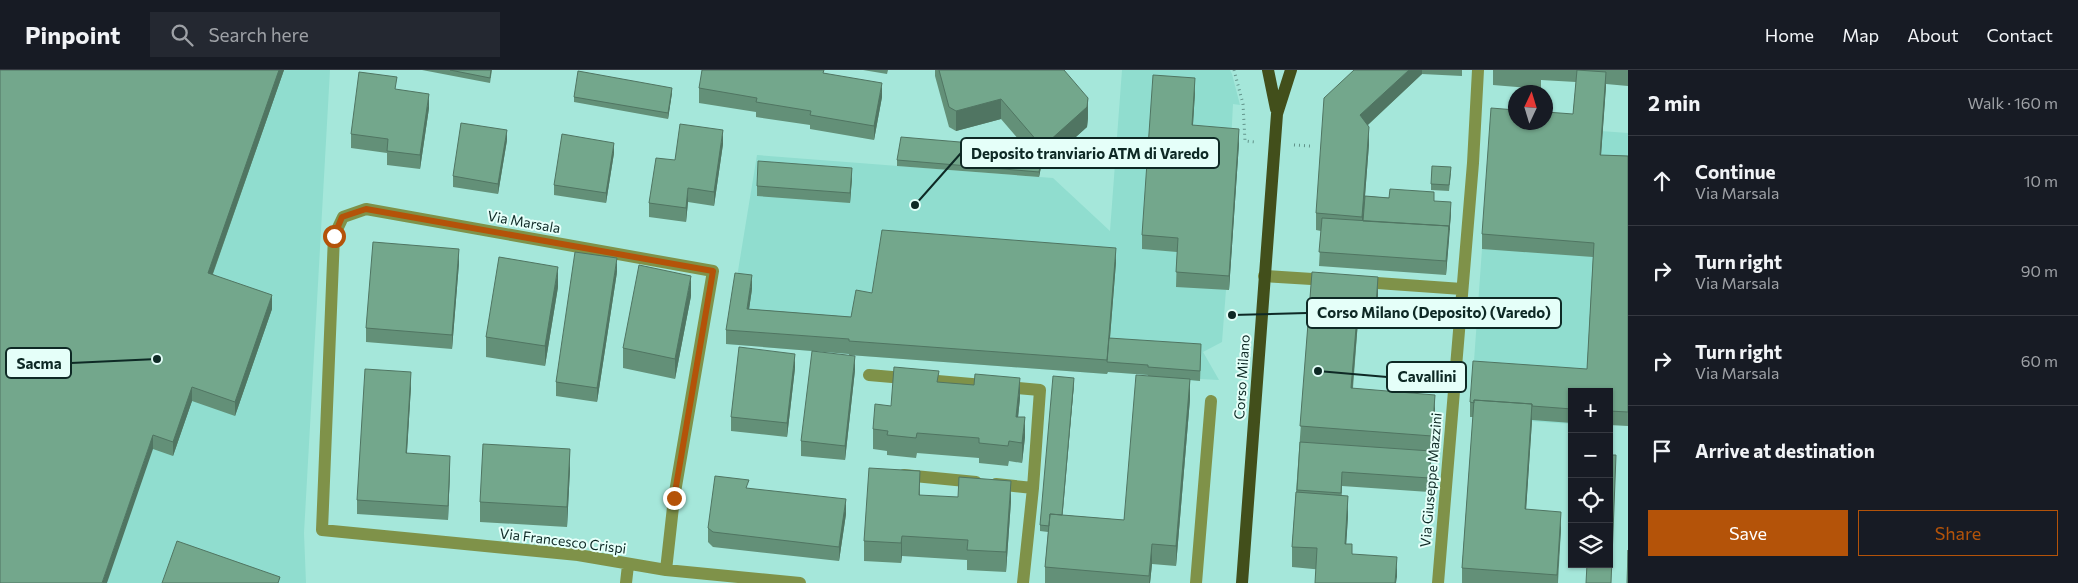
<!DOCTYPE html>
<html lang="en">
<head>
<meta charset="utf-8">
<style>
	:root { --surface:#171b24; --page:#242831; --text:#f1f3f6; --muted:#9ea1a6; --line:#363941; --accent:#b45309 }
	body { margin:0; font-family:Commissioner,sans-serif; background:var(--page); color:var(--text) }
	.controls { position:absolute; right:15px; bottom:15px; display:grid; overflow:hidden; border-radius:0px; box-shadow:0 1px 4px #0004 }
	.controls button { width:45px; height:45px; display:grid; place-items:center; padding:0; border:0; border-bottom:1px solid var(--line); background:var(--surface); color:var(--text); font:25px sans-serif }
	.compass { position:absolute; left:1508px; top:15px; width:45px; height:45px; border-radius:50%; background:var(--surface); box-shadow:0 1px 4px #0004; rotate:4deg }
	.stop { position:absolute; width:15px; height:15px; margin:-11px; border:4px solid #b45309; border-radius:50%; background:#fff }
	.stop.end { background:#b45309; border-color:#fff; box-shadow:0 1px 5px #0008 }
	.list { margin:0; padding:0; list-style:none }
	h2 { display:flex; justify-content:space-between; align-items:center; height:65px; margin:0; padding:0 20px; font-size:21px }
	h2 small { font-size:16px; font-weight:400; color:var(--muted) }
	.list li { display:grid; grid-template-columns:32px 1fr auto; gap:15px; align-items:center; box-sizing:border-box; height:90px; padding:0 20px; border-top:1px solid var(--line) }
	.list b { display:block; font-size:19px; white-space:nowrap }
	.list p { margin:0; font-size:16px; white-space:nowrap; color:var(--muted) }
	.list em { font-size:16px; font-style:normal; color:var(--muted) }
	.actions { display:flex; gap:10px; padding:15px 20px }
	.actions a { flex:1; padding:11px 0; border:1px solid var(--accent); border-radius:0px; text-align:center; font-size:18px; color:var(--accent) }
	.actions .main { background:var(--accent); color:#fff }
	.icon { flex:none; width:28px; height:28px; fill:none; stroke:currentColor; stroke-width:2; stroke-linecap:round; stroke-linejoin:round }
	.map { position:relative; flex:none; width:1628px; height:513px; overflow:hidden }
	header { display:flex; align-items:center; gap:30px; box-sizing:border-box; height:70px; padding:0 25px; background:var(--surface); border-bottom:1px solid var(--line) }
	header strong { font-size:24px }
	nav { display:flex; gap:28px; margin-inline-start:auto; font-size:18px }
	.search { width:350px; height:45px; background:var(--page); display:flex; align-items:center; gap:12px; box-sizing:border-box; padding:0 18px; border-radius:0px; color:var(--muted); font-size:19px }
	main { display:flex }
	aside { flex:1; background:var(--surface) }
	.map>svg:first-child { display:block }
</style>
</head>
<body>
<header>
<strong>Pinpoint</strong>
<div class="search"><svg class="icon" aria-label="search" viewBox="0 0 24 24"><circle cx="10" cy="10" r="6"/><path d="M15 15l6 6"/></svg>Search here</div>
<nav><a>Home</a><a>Map</a><a>About</a><a>Contact</a></nav>
</header>
<main>
<div class="map">
<svg width="1628" height="513" viewBox="0 0 1628 513">
	<rect width="100%" height="100%" fill="#a5e7da"/>
	<path fill="#90ddcf" d="M0,0H330L304,463L306,513H0Z
		M1122,0H1230L1232,4L1240,35L1233,34L1231,72L1239,73L1229,220H1226L1222,272L1203,282L1219,310L1200,309V311L1148,308L1147,305L1108,302L1107,304L849,285L848,284L726,274L757,85L1053,108L1110,161Z
		M1491,53L1628,63V337L1609,322H1572V354L1470,347Z"/>
	<g fill="none" stroke-linecap="round" stroke-linejoin="round">
		<path stroke="#62938a" stroke-width="3" stroke-dasharray="1 4" stroke-linecap="butt" d="M1234,0L1243,34L1245,71L1255,72
			M1294,75L1311,76"/>
		<path stroke="#7f9249" stroke-width="12" d="M1264,206L1328,210
			M1363,212L1462,219
			M869,305L1040,320L1033,418
			M904,405L976,412
			M996,414L1033,418L1023,513
			M666,500L674,428L713,201L366,139L343,147L334,166L322,460L578,485L666,500L800,513
			M626,513L628,495
			M1196,513L1211,331
			M1438,513L1473,93L1478,0"/>
		<path stroke="#424f1b" stroke-width="12" d="M1268,0L1276,39
			M1242,513L1277,44L1291,0"/>
	</g>
	<path fill="#639078" d="M0,0H284L213,204L272,239L235,346L192,331L173,386L153,379Z
		M422,0H492L490,13Z
		M863,0H888L887,4Z
		M935,0H1064L1088,48L1087,57L1048,92H1042L1039,107L897,96V90L1025,77L1001,49L956,61L949,57L935,6Z
		M1354,0H1462V6L1422,4L1368,55L1369,74L1365,126L1434,131L1451,142L1446,205L1319,196L1321,161L1316,160V143Z
		M1493,0H1628V16L1606,14L1601,85L1628,86V356L1609,355V322H1572V353L1532,350L1526,439L1561,459L1558,513H1462V498L1473,347H1470V332L1587,299L1593,187L1482,179V164L1573,44L1576,12L1541,10V19L1493,15Z
		M824,3L882,27L874,70L810,59V55L756,47V42L699,33V18Z
		M397,20L429,38L420,99L387,95V83L351,78V64Z
		M1195,22L1193,55L1239,73L1229,220L1176,217L1177,182L1142,179V165Z
		M672,23L668,49L574,32V27Z
		M507,70L498,124L453,117V106Z
		M723,74L714,136L688,132L686,152L649,147V133L675,90Z
		M614,83L606,133L554,125V115Z
		M1451,103L1449,121L1431,120V114Z
		M852,108L850,133L757,126V116Z
		M1116,192L1110,268L1201,285L1200,311L1190,310V329L1176,496L1152,494L1150,513H1045V497L1048,462L1040,461V455L1074,314L1062,445L1124,450L1148,305L1108,302L1107,304L849,285V284L726,274V260L752,219L749,239L851,247L872,223Z
		M459,193L452,279L366,272V258Z
		M617,202L597,332L556,326V312Z
		M1312,202L1378,224L1376,252L1358,251L1353,318L1435,341L1432,383H1431L1429,422L1342,416L1341,425L1348,446L1346,474L1352,484L1397,507L1292,497V477Z
		M558,217L545,296L486,287V267Z
		M691,226L675,309L623,298V278Z
		M795,298L787,367L731,361V347Z
		M855,300L845,390L801,386V371Z
		M939,312L1020,328L1018,347L1025,367L1022,393L1009,391L1008,396L979,393V388L917,383L916,388L887,385V381L873,379V359L891,336Z
		M411,316L407,383L450,400L448,450L357,444V430Z
		M570,399L567,457L480,452V432Z
		M749,419L846,444L839,491L713,477L708,472V458Z
		M1011,431L1006,502L967,500V490L902,486L901,493L864,491V471Z"/>
	<path fill="#507562" d="M279,0H284L208,217V203Z
		M1409,0H1422V4L1360,62V45Z
		M1606,2V17L1600,99V85Z
		M1195,8V22L1192,69V55Z
		M882,13V27L874,70V56Z
		M672,18V23L668,49V43Z
		M429,24V38L420,99V85Z
		M1088,28V48L1087,57L1048,92V72Z
		M1001,29V49L956,61V41Z
		M1369,57V74L1362,164V147Z
		M1239,59V73L1229,220V206Z
		M507,60V70L498,124V114Z
		M723,60V74L714,136V122Z
		M614,73V83L606,133V123Z
		M1042,86V92L1039,107V102Z
		M852,98V108L850,133V123Z
		M688,118V132L686,152V138Z
		M1451,132V142L1449,170V160Z
		M1449,156V170L1446,205V191Z
		M1116,178V192L1108,292H1107V304V290Z
		M459,179V193L452,279V265Z
		M617,188V202L597,332V318Z
		M558,197V217L545,296V276Z
		M752,205V219L747,253V239Z
		M691,206V226L675,309V289Z
		M1378,207V224L1376,252V235Z
		M272,225V239L235,346V332Z
		M1358,234V251L1351,335V318Z
		M795,284V298L787,367V353Z
		M855,286V300L845,390V376Z
		M411,302V316L406,397V383Z
		M1020,308V328L1016,367V347Z
		M1074,308V314L1061,463V457Z
		M1190,309V329L1176,496V476Z
		M192,317V331L173,386V372Z
		M1435,325V341L1432,383V366Z
		M1532,334V351L1525,456V439Z
		M1025,347V367L1022,393V373Z
		M153,365V379L107,513H102Z
		M570,379V399L567,457V437Z
		M1431,381V396L1429,422V408Z
		M450,386V400L448,450V436Z
		M920,401V421L919,445V425Z
		M1342,402V416L1341,437V423Z
		M1011,411V431L1006,502V482Z
		M1348,426V446L1345,494V474Z
		M846,429V444L839,491V477Z
		M1561,442V459L1557,513V505Z
		M902,466V486L901,493V473Z
		M1152,474V494L1150,513H1149Z
		M1397,487V507L1396,513H1395Z"/>
	<path fill="#73a78c" stroke="#507562" d="M0,0H279L208,203L272,225L235,332L192,317L173,372L153,365L102,513H0Z
		M450,0H491L490,8Z
		M702,0H824L823,3L882,13L874,56L810,45L811,41L756,32L757,28L699,18Z
		M939,0H1064L1088,28L1087,37L1048,72H1038L1001,29L956,41L949,37Z
		M1354,0H1409L1360,45L1369,57L1362,147L1316,143L1324,28Z
		M1577,0L1606,2L1600,85L1628,86V342L1609,341V322H1572V339L1532,336V334L1474,330V333L1470,332L1473,291L1587,299L1594,173L1482,164L1491,38L1516,40V52H1546V42L1573,44Z
		M578,1L672,18L668,43L574,27Z
		M359,2L397,7L395,19L429,24L420,85L387,81L388,69L351,64Z
		M1153,5L1195,8L1192,55L1239,59L1229,206L1176,202L1178,168L1142,165Z
		M461,53L507,60L498,114L453,106Z
		M680,54L723,60L714,122L688,118L686,138L649,133L656,88L675,90Z
		M562,64L614,73L606,123L554,115Z
		M901,67L1030,78L1038,86H1042L1039,102L897,90Z
		M758,91L852,98L850,123L757,116Z
		M1432,96L1451,97L1449,115L1431,114Z
		M1390,119L1434,122V131L1451,132L1449,160V156L1363,151L1365,126L1389,128Z
		M1322,148L1449,156L1446,191L1319,182Z
		M882,160L1116,178L1107,290L849,271V269L726,260L735,203L752,205L747,239L851,247L856,220L872,223Z
		M373,172L459,179L452,265L366,258Z
		M575,182L617,188L597,318L556,312Z
		M499,187L558,197L545,276L486,267Z
		M639,195L691,206L675,289L623,278Z
		M1312,202L1378,207L1376,235L1358,234L1351,318L1435,325L1432,366L1300,356Z
		M1109,268L1201,274L1200,301L1148,297V295L1107,292Z
		M739,277L795,284L787,353L731,347Z
		M812,281L855,286L845,376L801,371Z
		M894,297L939,301L937,312L974,315L975,304L1020,308L1016,347H1025L1022,373L1009,371L1008,376L979,373V368L917,363L916,368L887,365L888,361L873,359L875,334L891,336Z
		M365,299L411,302L406,383L450,386L448,436L357,430Z
		M1136,305L1190,309L1176,476L1152,474L1149,506L1045,497L1050,444L1124,450Z
		M1053,306L1074,308L1062,445L1050,444L1049,456L1040,455Z
		M1474,330L1532,334L1525,439L1561,442L1557,505L1462,498Z
		M1300,372L1431,381L1429,408L1342,402L1341,423L1297,420Z
		M483,374L570,379L567,437L480,432Z
		M1609,385H1616L1611,513H1586L1587,494H1609Z
		M869,398L920,401L919,425L958,427L959,407L1011,411L1006,482L967,480L968,470L902,466L901,473L864,471Z
		M715,406L749,410L746,418L846,429L839,477L713,462L708,458Z
		M1296,422L1348,426L1345,474H1352V484L1397,487L1395,513H1315L1317,478L1292,477Z
		M177,471L280,507L278,513H162Z
		M1628,480V513H1627Z"/>
	<g fill="none" stroke-linecap="round" stroke-linejoin="round">
		<path stroke="#b45309" stroke-width="6" d="M334,166L342,147L366,139L713,201L674,428"/>
	</g>
	<g text-anchor="middle" stroke-width="4" stroke-linejoin="round" paint-order="stroke">
		<g font-size="14" fill="#0e2925" stroke="#e5fff9">
			<text transform="translate(524 152) rotate(10)" y="5">Via Marsala</text>
			<text transform="translate(1242 307) rotate(-86)" y="5">Corso Milano</text>
			<text transform="translate(1431 410) rotate(-85)" y="5">Via Giuseppe Mazzini</text>
			<text transform="translate(563 471) rotate(7)" y="5">Via Francesco Crispi</text>
		</g>
	</g>
	<path fill="none" stroke="#0e2925" stroke-width="2" d="M915 135L961 83M1232 245L1307 243M157 289L71 293M1318 301L1387 307"/>
	<g fill="#0e2925" stroke="#e5fff9" stroke-width="2">
		<circle cx="915" cy="135" r="5"/>
		<circle cx="1232" cy="245" r="5"/>
		<circle cx="157" cy="289" r="5"/>
		<circle cx="1318" cy="301" r="5"/>
	</g>
	<g fill="#e5fff9" stroke="#0e2925" stroke-width="2">
		<rect x="961" y="68" width="258" height="30" rx="5"/>
		<rect x="1307" y="228" width="254" height="30" rx="5"/>
		<rect x="6" y="278" width="65" height="30" rx="5"/>
		<rect x="1387" y="292" width="79" height="30" rx="5"/>
	</g>
	<g font-size="15" text-anchor="middle" font-weight="bold" fill="#0e2925">
		<text x="1090" y="89">Deposito tranviario ATM di Varedo</text>
		<text x="1434" y="248">Corso Milano (Deposito) (Varedo)</text>
		<text x="39" y="299">Sacma</text>
		<text x="1427" y="312">Cavallini</text>
	</g>
</svg>
<div class="controls">
<button>+</button>
<button>−</button>
<button><svg class="icon" aria-label="locate" viewBox="0 0 24 24"><circle cx="12" cy="12" r="6"/><path d="M12 2v4M12 18v4M2 12h4M18 12h4"/></svg></button>
<button><svg class="icon" aria-label="layers" viewBox="0 0 24 24"><path d="M12 4l9 5-9 5-9-5zM3 14l9 5 9-5"/></svg></button>
</div>
<svg class="compass" viewBox="-18 -18 36 36"><path d="M0-13l5 13h-10z" fill="#e53935"/><path d="M0 13l5-13h-10z" fill="#9ea1a6"/></svg>
<div class="stop" style="left:334px;top:166px"></div>
<div class="stop end" style="left:674px;top:428px"></div>
</div>
<aside>
<h2>2 min<small>Walk · 160 m</small></h2>
<ul class="list">
<li><svg class="icon" aria-label="ahead" viewBox="0 0 24 24"><path d="M12 20V5M6 11l6-6 6 6"/></svg><div><b>Continue</b><p>Via Marsala</p></div><em>10 m</em></li>
<li><svg class="icon" aria-label="right" viewBox="0 0 24 24"><path d="M7 20v-9h11M14 6l5 5-5 5"/></svg><div><b>Turn right</b><p>Via Marsala</p></div><em>90 m</em></li>
<li><svg class="icon" aria-label="right" viewBox="0 0 24 24"><path d="M7 20v-9h11M14 6l5 5-5 5"/></svg><div><b>Turn right</b><p>Via Marsala</p></div><em>60 m</em></li>
<li><svg class="icon" aria-label="arrive" viewBox="0 0 24 24"><path d="M6 21V4h12l-3 4 3 4H6"/></svg><div><b>Arrive at destination</b></div></li>
</ul>
<div class="actions"><a class="main">Save</a><a>Share</a></div>
</aside>
</main>
</body>
</html>
